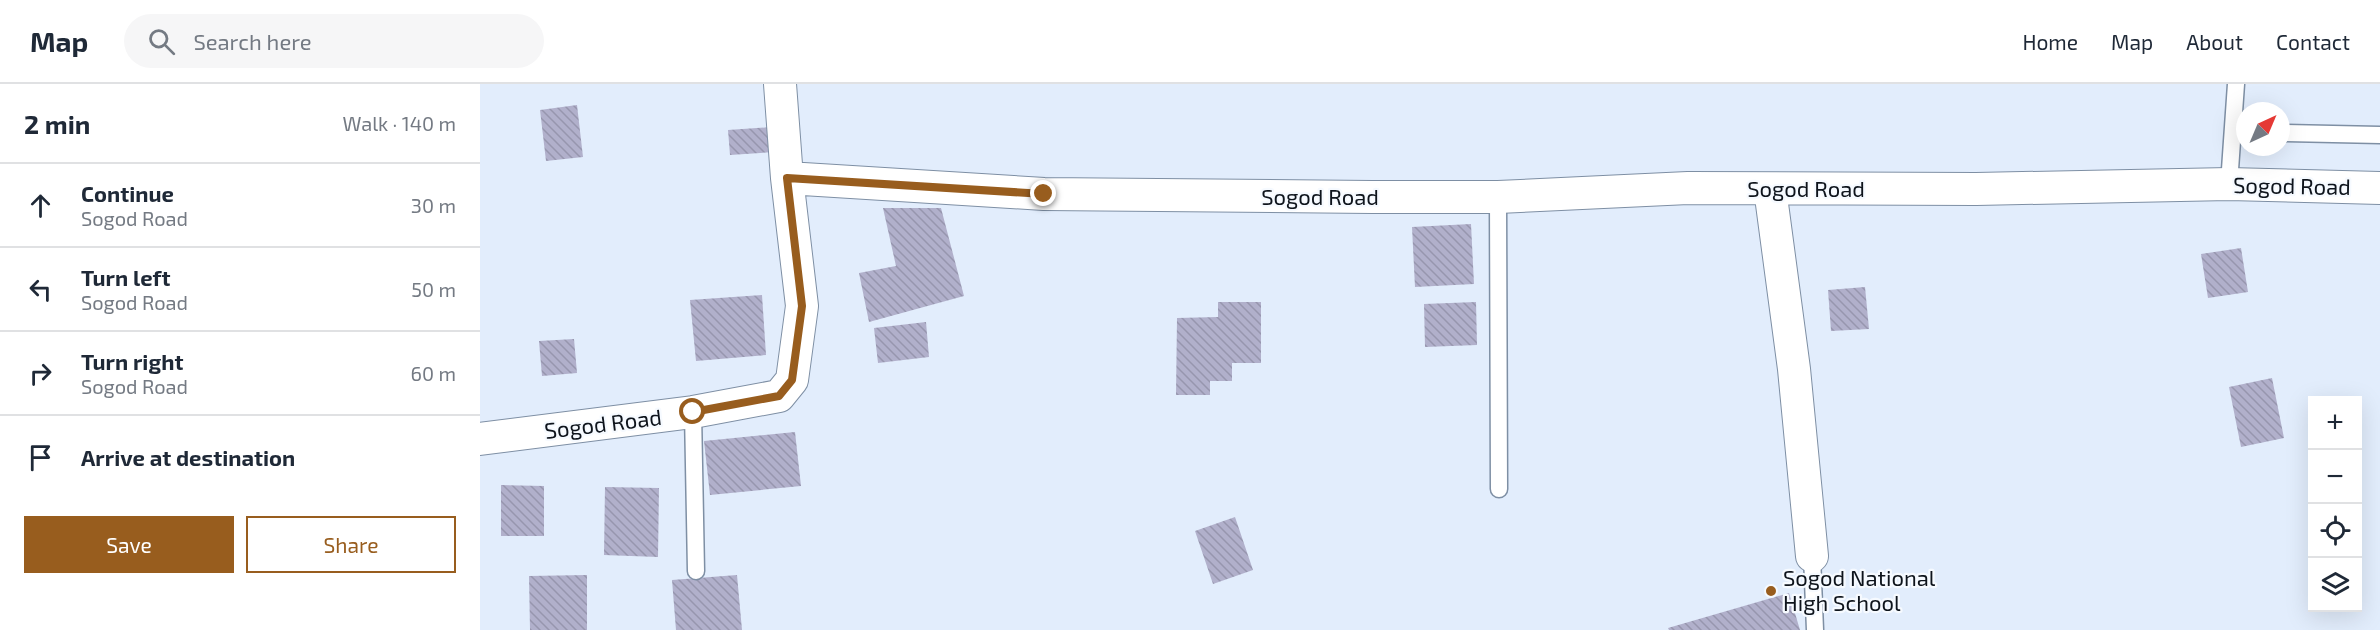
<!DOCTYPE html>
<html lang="en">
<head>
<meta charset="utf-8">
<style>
	:root { --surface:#fff; --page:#f6f6f7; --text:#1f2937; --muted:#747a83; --line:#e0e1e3; --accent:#985d1e }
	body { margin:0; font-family:"Exo 2",sans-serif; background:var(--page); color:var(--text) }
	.controls { position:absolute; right:18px; bottom:18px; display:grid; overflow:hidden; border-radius:0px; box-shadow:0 6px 24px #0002 }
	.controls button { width:54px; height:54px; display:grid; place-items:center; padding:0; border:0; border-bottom:2px solid var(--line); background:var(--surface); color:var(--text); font:30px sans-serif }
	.compass { position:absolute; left:1756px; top:18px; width:54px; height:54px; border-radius:50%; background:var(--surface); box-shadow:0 6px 24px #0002; rotate:44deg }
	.stop { position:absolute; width:18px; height:18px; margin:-14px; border:4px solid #985d1e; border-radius:50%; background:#fff }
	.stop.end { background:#985d1e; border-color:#fff; box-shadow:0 2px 6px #0008 }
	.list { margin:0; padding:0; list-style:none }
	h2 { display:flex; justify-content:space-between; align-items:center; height:78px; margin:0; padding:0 24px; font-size:26px }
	h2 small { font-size:20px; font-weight:400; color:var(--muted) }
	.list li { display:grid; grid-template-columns:39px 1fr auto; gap:18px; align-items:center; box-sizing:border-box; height:84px; padding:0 24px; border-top:2px solid var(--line) }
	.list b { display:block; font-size:22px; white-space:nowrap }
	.list p { margin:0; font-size:20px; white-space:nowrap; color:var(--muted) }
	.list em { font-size:20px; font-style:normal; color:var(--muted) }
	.actions { display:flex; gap:12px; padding:18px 24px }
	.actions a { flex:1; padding:14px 0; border:2px solid var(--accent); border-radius:0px; text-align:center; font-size:21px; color:var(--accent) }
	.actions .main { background:var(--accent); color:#fff }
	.icon { flex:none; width:33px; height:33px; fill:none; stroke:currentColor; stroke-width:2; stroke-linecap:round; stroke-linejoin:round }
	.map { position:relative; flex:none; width:1900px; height:546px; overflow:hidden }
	header { display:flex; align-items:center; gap:36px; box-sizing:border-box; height:84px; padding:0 30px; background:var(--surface); border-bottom:2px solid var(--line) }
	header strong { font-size:28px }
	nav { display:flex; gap:33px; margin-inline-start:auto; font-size:21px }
	.search { width:420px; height:54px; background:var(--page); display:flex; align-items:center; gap:15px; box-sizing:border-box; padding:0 21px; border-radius:33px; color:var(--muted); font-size:22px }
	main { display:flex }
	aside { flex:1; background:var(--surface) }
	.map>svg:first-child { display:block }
</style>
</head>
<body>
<header>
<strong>Map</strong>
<div class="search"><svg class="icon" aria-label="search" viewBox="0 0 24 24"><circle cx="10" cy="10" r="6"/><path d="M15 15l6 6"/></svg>Search here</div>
<nav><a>Home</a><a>Map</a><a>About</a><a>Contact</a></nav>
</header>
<main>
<aside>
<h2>2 min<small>Walk · 140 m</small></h2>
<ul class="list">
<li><svg class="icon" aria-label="ahead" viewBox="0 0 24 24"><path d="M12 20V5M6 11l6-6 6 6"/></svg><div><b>Continue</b><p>Sogod Road</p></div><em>30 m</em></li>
<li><svg class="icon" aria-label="left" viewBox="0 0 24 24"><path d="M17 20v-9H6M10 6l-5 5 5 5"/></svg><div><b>Turn left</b><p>Sogod Road</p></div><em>50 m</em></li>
<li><svg class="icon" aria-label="right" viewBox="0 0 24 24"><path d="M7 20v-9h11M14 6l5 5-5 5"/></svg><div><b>Turn right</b><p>Sogod Road</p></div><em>60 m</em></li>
<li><svg class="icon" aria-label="arrive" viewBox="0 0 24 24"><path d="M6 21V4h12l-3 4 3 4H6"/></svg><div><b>Arrive at destination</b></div></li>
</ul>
<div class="actions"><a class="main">Save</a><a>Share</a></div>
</aside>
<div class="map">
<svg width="1900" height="546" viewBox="0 0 1900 546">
	<defs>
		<pattern id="building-back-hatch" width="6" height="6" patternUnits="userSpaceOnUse" patternTransform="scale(1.5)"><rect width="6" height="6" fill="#b1b0cb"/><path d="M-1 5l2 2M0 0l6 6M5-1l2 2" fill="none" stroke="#9796ae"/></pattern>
	</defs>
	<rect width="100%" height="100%" fill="#e2edfc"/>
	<path fill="url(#building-back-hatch)" d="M97,21L103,73L66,77L60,26Z
		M293,43L295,68L250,71L248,46Z
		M403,124H461L484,212L389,238L379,189L416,182Z
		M991,140L994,200L935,203L932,143Z
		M1761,164L1768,208L1728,214L1721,170Z
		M1385,203L1389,245L1351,247L1348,206Z
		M282,211L286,271L216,277L210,216Z
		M738,218H781V279H752V297H730V311H696L697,234L738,233Z
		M996,218L997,261L945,263L944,220Z
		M446,238L449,273L398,279L394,244Z
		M94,255L97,289L62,292L59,257Z
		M1792,294L1804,354L1761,363L1749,303Z
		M315,348L321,402L230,411L224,357Z
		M21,401L64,402V452H21Z
		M125,403L179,404L178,473L124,471Z
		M755,433L773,486L733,500L715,447Z
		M107,491V546H50L49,492Z
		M257,491L262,546H196L192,496Z
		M1309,509L1320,546H1189L1188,544Z"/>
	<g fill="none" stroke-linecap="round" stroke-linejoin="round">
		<defs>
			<path id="service" d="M1801,49L1900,51
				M1749,100L1756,0
				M1018,113L1019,405
				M213,328L216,487
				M1332,472L1335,546"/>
			<path id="minor" d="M300,0L307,94
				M1290,105L1314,285L1332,472
				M0,355L213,328L299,312L312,296L322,222L307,94L564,110L892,113H1018L1208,104L1496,105L1749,100L1900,104"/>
		</defs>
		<use href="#service" stroke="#7e8fa4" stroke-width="19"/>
		<use href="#minor" stroke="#7e8fa4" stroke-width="34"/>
		<use href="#service" stroke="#fff" stroke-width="16"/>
		<use href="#minor" stroke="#fff" stroke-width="32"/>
	</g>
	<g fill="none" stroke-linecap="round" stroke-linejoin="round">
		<path stroke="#985d1e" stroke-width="8" d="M213,328L299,312L312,296L322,222L307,94L564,110"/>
	</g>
	<circle fill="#985d1e" stroke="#f6faff" stroke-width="2" cx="1291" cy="507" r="6"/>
	<g text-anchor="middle" stroke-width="4.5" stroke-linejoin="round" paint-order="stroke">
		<g font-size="22" fill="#0e141c" stroke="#f6faff">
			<text transform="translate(1812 102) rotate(1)" y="8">Sogod Road</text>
			<text x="1326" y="113">Sogod Road</text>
			<text x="840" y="121">Sogod Road</text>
			<text transform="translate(123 340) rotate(-7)" y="8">Sogod Road</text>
		</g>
		<g font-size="22" fill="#0e141c" stroke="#f6faff" text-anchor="start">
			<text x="1303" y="502">Sogod National<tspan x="1303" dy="25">High School</tspan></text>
		</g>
	</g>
</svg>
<div class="controls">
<button>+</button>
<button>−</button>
<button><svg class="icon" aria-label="locate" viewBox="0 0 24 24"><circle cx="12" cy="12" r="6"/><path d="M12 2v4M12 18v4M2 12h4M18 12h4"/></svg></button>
<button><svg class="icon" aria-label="layers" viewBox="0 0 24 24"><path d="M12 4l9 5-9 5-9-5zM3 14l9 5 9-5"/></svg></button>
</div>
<svg class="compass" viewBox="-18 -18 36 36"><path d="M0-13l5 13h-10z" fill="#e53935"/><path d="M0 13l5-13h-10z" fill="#747a83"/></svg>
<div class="stop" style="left:213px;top:328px"></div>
<div class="stop end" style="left:564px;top:110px"></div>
</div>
</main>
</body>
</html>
